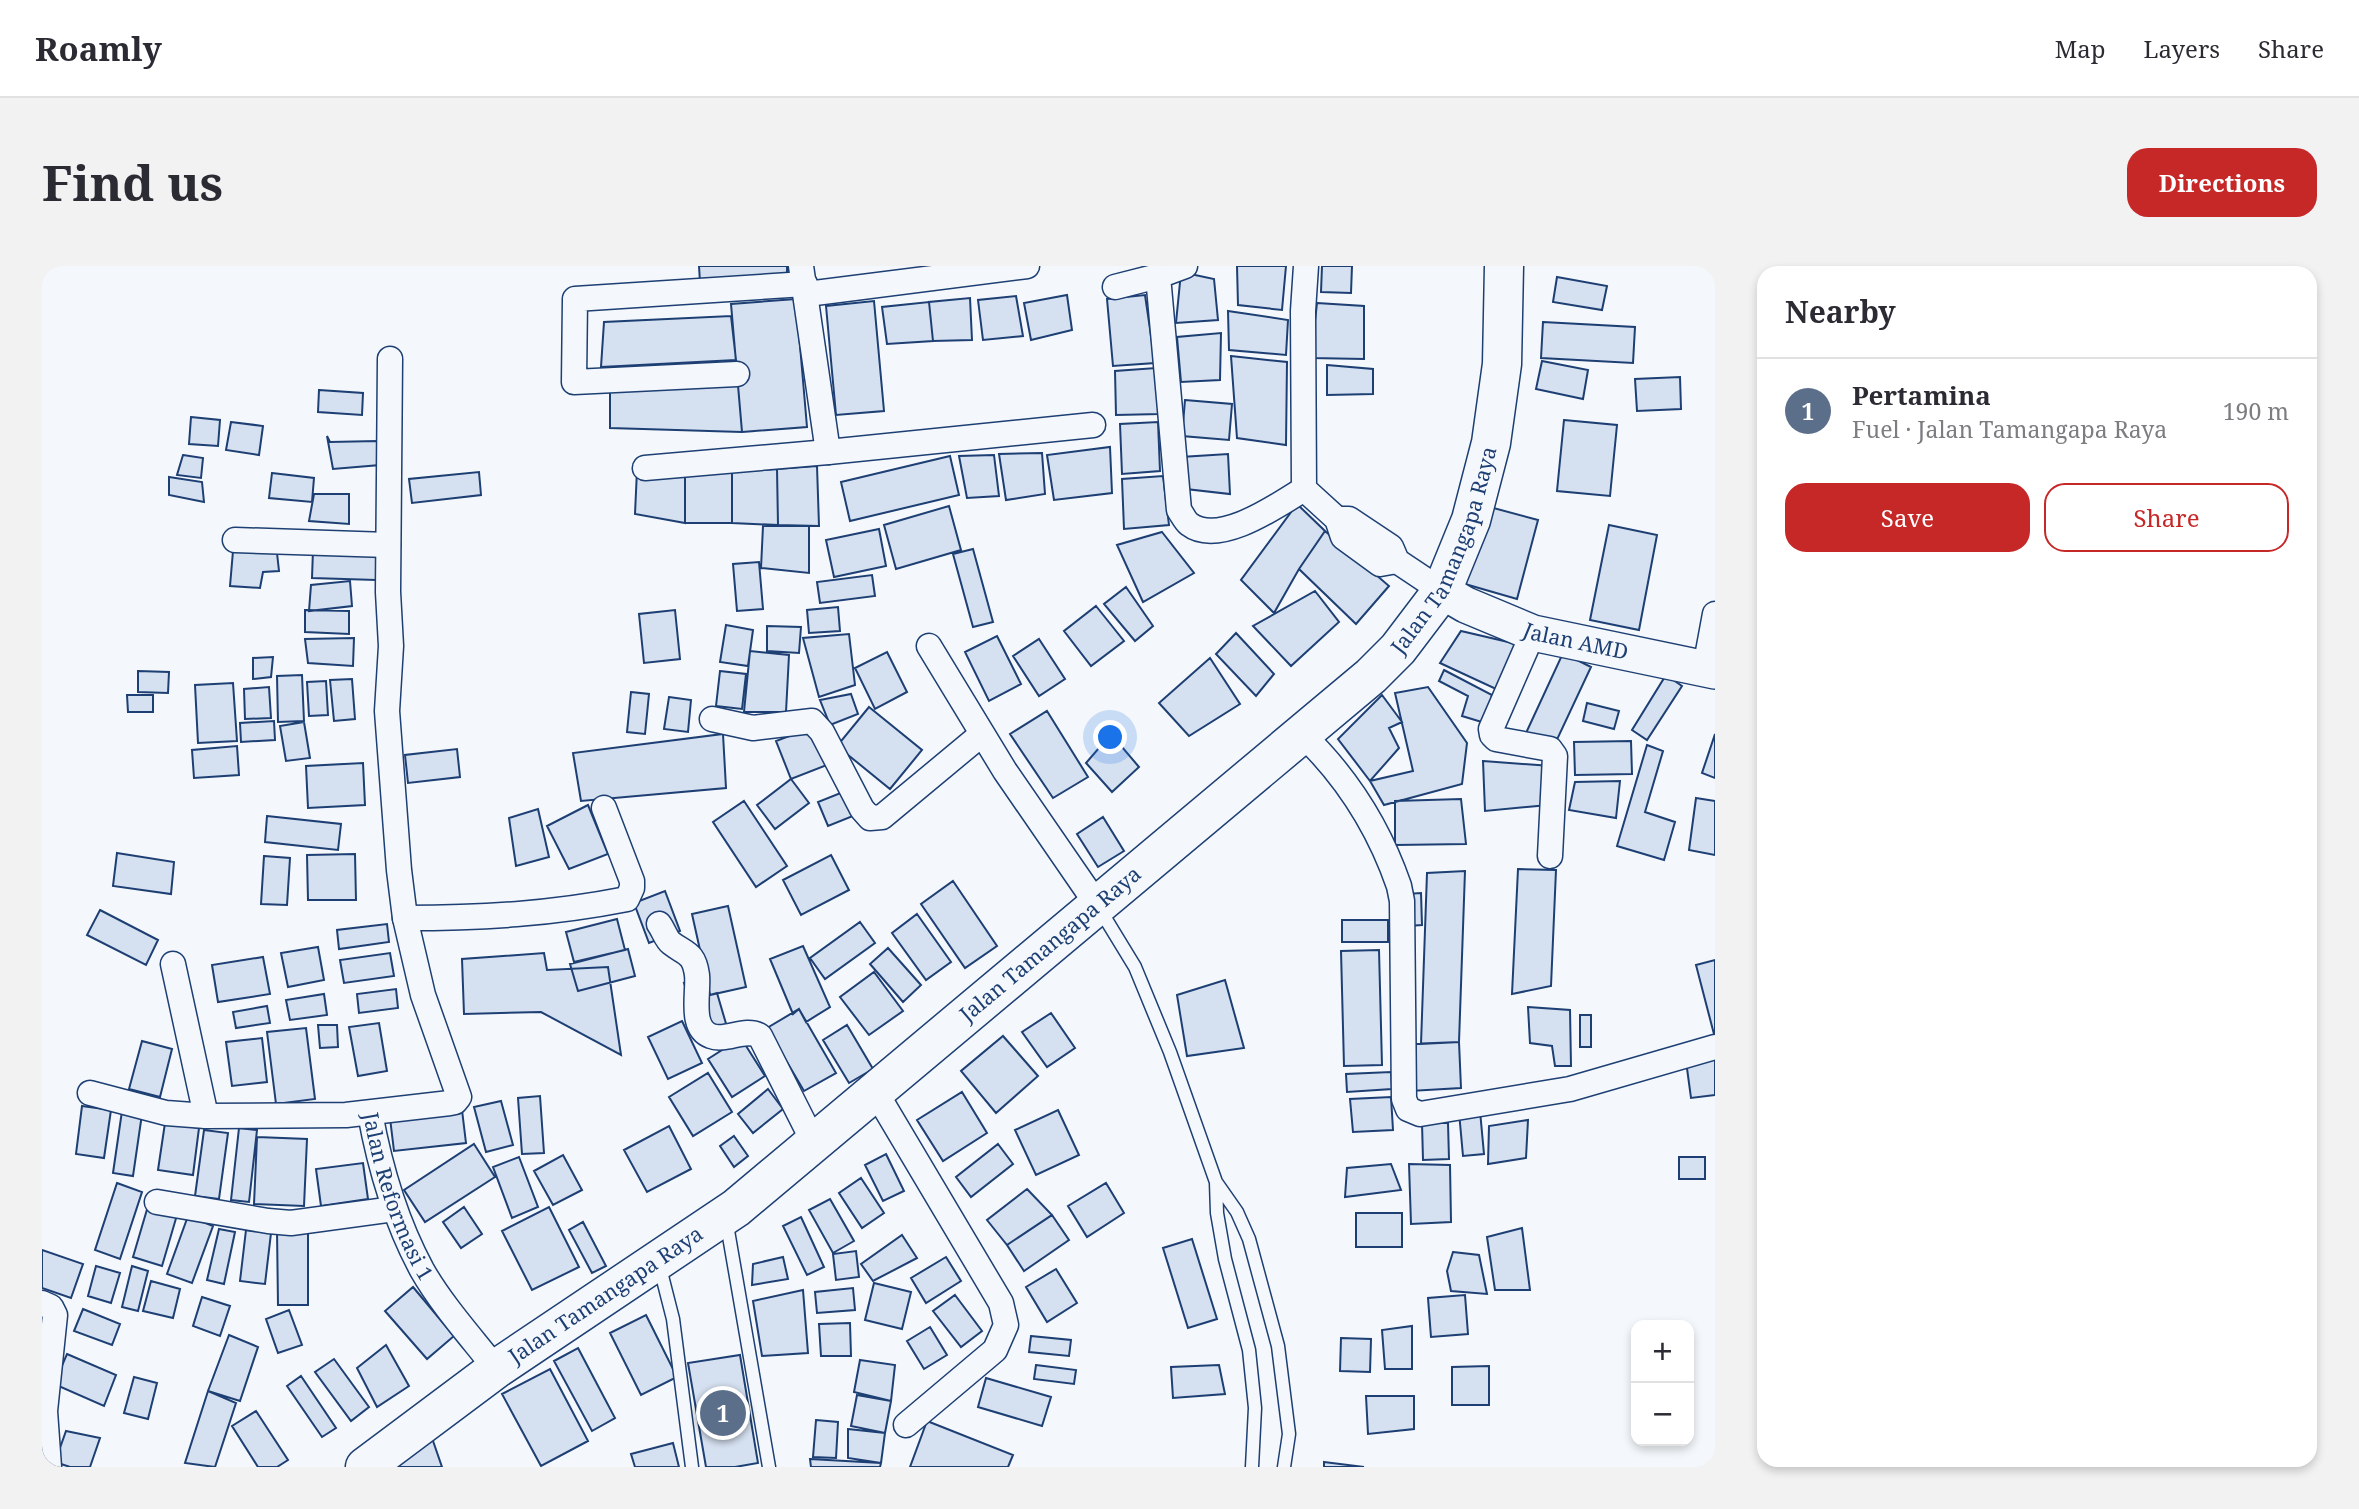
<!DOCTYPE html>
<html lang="en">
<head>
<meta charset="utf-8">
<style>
	:root { --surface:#fff; --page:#f2f2f3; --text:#2b2b33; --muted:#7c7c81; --line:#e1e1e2; --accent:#c62828 }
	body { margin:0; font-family:"Noto Serif",serif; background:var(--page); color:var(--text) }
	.controls { position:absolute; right:21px; bottom:21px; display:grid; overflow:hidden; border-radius:14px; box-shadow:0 4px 10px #0003 }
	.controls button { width:63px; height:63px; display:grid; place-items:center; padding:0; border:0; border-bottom:2px solid var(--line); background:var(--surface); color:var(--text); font:35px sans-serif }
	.you { position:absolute; left:1069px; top:472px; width:24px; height:24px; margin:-18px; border:5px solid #fff; border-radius:50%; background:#1a73e8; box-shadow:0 0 0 10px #1a73e833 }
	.badge { display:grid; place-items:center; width:46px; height:46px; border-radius:50%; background:var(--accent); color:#fff; font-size:23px; font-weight:700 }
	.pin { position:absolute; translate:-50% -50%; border:4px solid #fff; box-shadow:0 2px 7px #0006 }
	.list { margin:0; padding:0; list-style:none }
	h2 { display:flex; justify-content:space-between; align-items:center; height:91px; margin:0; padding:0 28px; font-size:30px }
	h2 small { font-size:23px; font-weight:400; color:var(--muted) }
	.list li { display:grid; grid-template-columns:46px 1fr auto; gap:21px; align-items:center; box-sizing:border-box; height:105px; padding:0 28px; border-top:2px solid var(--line) }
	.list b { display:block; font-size:26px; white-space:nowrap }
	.list p { margin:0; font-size:23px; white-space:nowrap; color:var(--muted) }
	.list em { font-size:23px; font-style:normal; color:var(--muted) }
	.actions { display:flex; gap:14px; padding:21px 28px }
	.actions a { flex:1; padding:16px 0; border:2px solid var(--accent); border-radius:21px; text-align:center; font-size:24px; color:var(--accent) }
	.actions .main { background:var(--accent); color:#fff }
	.map { position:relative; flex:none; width:1673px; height:1201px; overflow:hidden; border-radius:21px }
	header { display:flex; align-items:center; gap:42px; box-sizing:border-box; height:98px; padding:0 35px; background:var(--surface); border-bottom:2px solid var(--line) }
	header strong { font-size:33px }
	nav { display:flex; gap:38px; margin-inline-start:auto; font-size:24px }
	.intro { display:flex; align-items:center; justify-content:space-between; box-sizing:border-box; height:168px; padding:0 42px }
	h1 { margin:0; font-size:49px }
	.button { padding:18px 32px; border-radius:21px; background:var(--accent); color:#fff; font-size:24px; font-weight:700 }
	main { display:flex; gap:42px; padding:0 42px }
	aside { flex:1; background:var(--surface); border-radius:21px; box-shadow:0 4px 10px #0003 }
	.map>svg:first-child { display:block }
</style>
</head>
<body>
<header>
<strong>Roamly</strong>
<nav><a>Map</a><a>Layers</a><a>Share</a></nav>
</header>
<div class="intro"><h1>Find us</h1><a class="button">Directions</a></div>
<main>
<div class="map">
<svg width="1673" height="1201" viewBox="0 0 1673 1201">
	<rect width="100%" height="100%" fill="#f4f7fb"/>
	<path fill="#d5e0f0" stroke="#1d3f73" stroke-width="2" d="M657,0H745V11L658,16Z
		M1195,0H1244L1240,44L1196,39Z
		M1280,0H1310L1309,27L1279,26Z
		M1139,6L1172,13L1176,54L1134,57Z
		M1515,11L1565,20L1560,44L1511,36Z
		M1025,29L1030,64L989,74L982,37Z
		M1103,29L1113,97L1071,100L1065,33Z
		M974,30L981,70L941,74L936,34Z
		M928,32L930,74L891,75L887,36Z
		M754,33L765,161L700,166L689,38Z
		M832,35L842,145L794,149L784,40Z
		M887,36L891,75L845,78L840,41Z
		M1275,37L1322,40V93L1269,92Z
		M1186,45L1246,54L1244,89L1187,84Z
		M689,50L694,94L559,101L562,56Z
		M1501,56L1593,61L1591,97L1499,92Z
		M1179,67L1178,114L1139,116L1135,71Z
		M1189,90L1245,96L1244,179L1195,172Z
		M1500,95L1546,104L1541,133L1494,123Z
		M1285,99L1331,103V128L1285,129Z
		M1114,102L1118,148L1074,149L1073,105Z
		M1638,111L1639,143L1595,145L1593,113Z
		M696,119L700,166L568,162V121Z
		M277,124L321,127L320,149L276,146Z
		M1143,134L1190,138L1187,174L1140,170Z
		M149,151L178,154L176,180L147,178Z
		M1522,154L1575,159L1568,230L1515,225Z
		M189,156L221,160L217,189L184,184Z
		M1116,156L1118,205L1080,208L1078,158Z
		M285,170L288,176L335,175L338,199L291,203Z
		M1068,181L1070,227L1012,234L1005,189Z
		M1000,187L1003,228L964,234L957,188Z
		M1186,188L1188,228L1144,223L1139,191Z
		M141,189L161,192L159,212L135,209Z
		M952,189L957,230L925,232L917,190Z
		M908,190L917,229L808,255L799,216Z
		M775,200L777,260L736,259L735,203Z
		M735,203L736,259L690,257V206Z
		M595,204L643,206V257L593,248Z
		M437,206L439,229L370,237L367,213Z
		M643,206H690V257H643Z
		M230,207L272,212L270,236L227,232Z
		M1121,210L1127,259L1082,263L1080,213Z
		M127,211L160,216L162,236L127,229Z
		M272,228H307V258L267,255Z
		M1255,238L1283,265L1257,303L1232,347L1199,314Z
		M907,240L919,284L854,303L842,259Z
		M1444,240L1496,254L1475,333L1423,318Z
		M1567,259L1615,269L1597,364L1548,354Z
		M721,260H767V307L719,302Z
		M837,263L844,300L792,311L784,274Z
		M1283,265L1347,320L1314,358L1257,303Z
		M1120,266L1152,307L1101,336L1075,279Z
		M931,283L951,356L931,361L911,288Z
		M271,284L335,286L334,314L270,312Z
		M191,285L235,287L237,305L221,306L218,322L188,320Z
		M717,296L721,343L695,345L691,298Z
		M830,309L833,330L778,337L775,316Z
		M308,315L310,340L267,345L269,319Z
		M1084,321L1111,360L1093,375L1062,338Z
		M1273,325L1297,356L1249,400L1211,360Z
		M1054,340L1082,375L1049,400L1022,365Z
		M796,341L798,365L767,367L765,344Z
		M263,344L307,345V368L263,366Z
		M633,344L638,393L602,397L597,348Z
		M684,359L711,364L706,400L678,396Z
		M725,360L759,361L757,387L725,385Z
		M1419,365L1479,379L1454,423L1398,397Z
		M1194,367L1232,408L1214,430L1174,388Z
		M807,368L813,419L777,431L761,372Z
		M955,370L979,418L947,435L923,386Z
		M312,372L311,400L266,397L263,373Z
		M997,373L1023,413L997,430L971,390Z
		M708,385L747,389L744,446H702Z
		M845,386L865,426L833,443L813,402Z
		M1521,387L1549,401L1512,480L1484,467Z
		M231,391L229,411L211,413V392Z
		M1168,392L1198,438L1147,470L1117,437Z
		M1402,404L1450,429L1443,457L1420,450L1426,430L1397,415Z
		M96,405L127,406L126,427L96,426Z
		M678,405L704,408L700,443L674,440Z
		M260,409L262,455L236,456L235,410Z
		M1624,409L1640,420L1605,474L1590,464Z
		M310,413L313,453L292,455L288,414Z
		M284,415L286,449L267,450L265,416Z
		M191,417L195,475L156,477L153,419Z
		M227,421L229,452L203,453L202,423Z
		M1386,421L1425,477L1420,518L1342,539L1328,515L1371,505L1353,427Z
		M589,426L607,428L603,468L585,466Z
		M809,428L816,448L788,459L778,434Z
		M85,429H111V446H86Z
		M1340,429L1360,456L1347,462L1357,482L1328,515L1296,473Z
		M627,431L649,434L646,466L622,463Z
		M1545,437L1577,445L1572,463L1541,455Z
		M827,441L880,484L848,523L795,480Z
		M1005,445L1046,511L1011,532L968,468Z
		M232,455L233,474L199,476L198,457Z
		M262,456L268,492L244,495L238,460Z
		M771,461L785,499L749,513L734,475Z
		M681,468L684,522L539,535L531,487Z
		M1069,468L1097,501L1070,526L1044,497Z
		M1673,468V512L1660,507Z
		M1589,475L1590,508L1533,509L1532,476Z
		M1605,479L1621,485L1603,546L1633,556L1622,594L1575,580Z
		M195,480L197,509L152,512L150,484Z
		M415,483L418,511L366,517L363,489Z
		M1441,495L1509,500L1506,539L1443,545Z
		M321,497L323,539L266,542L264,500Z
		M749,513L767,537L733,563L715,539Z
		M1578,515L1574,552L1527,544L1533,516Z
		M801,526L811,550L786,560L776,536Z
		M1654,532L1673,535V589L1647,584Z
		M1419,533L1424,578L1353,579V535Z
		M702,535L745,600L714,621L671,556Z
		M546,539L566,588L527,603L505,560Z
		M496,543L507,591L474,600L467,552Z
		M225,550L299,558L296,584L223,576Z
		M1061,551L1082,585L1056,601L1035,568Z
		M75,587L132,596L129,628L71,620Z
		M313,588L314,634H266L265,589Z
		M789,589L807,624L759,649L741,614Z
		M222,590L248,592L245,639L219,638Z
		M1476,603L1514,604L1509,720L1470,728Z
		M1423,605L1417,776L1379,778L1385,607Z
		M911,615L955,680L923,702L879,638Z
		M623,625L638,665L607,677L592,637Z
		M1379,627L1380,659L1365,660L1364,628Z
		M686,640L704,721L668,729L650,648Z
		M58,644L116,674L104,699L45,669Z
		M875,648L909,696L884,714L850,667Z
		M575,653L583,684L532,696L524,666Z
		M1300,654H1346V676H1300Z
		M818,656L833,677L783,713L768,692Z
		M345,658L347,676L297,683L295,664Z
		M761,680L788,741L764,756L757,743L751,748L728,693Z
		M276,681L282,714L246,721L239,687Z
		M846,682L879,719L861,736L828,698Z
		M586,683L593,710L536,725L528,698Z
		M1337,684L1340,799L1302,800L1299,685Z
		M348,687L352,710L302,717L298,694Z
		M502,687L505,704L566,701L579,789L499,746L422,748L420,693Z
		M221,691L228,728L176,736L170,699Z
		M1673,694V772L1654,699Z
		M832,706L861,745L827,769L798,731Z
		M1183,714L1202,782L1145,790L1135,729Z
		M665,715L668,729L675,727L685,761L657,765L642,717Z
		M354,723L356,742L317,747L315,728Z
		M282,728L285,749L248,754L244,734Z
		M225,740L228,757L194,762L191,746Z
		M1486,741L1528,744L1529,800H1513L1510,780L1488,777Z
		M757,743L794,807L762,825L725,762Z
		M1009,747L1033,782L1005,801L980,766Z
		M1538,749H1549V781H1538Z
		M640,755L660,797L626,813L606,771Z
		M337,757L345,805L316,810L307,761Z
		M276,759H295L296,781L278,782Z
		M805,759L831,803L807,817L781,774Z
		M264,762L273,833L234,838L225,766Z
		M961,770L996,810L954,847L919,805Z
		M220,772L225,816L190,820L184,776Z
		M699,772L723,810L690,831L666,793Z
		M100,775L130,783L118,831L87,823Z
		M1417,776L1419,822L1368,825L1367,778Z
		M1673,791V829L1649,832L1644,795Z
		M1349,806L1350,823L1305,826L1304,808Z
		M666,807L690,846L651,870L627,831Z
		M726,823L741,843L711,867L696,848Z
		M920,826L945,867L901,895L875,854Z
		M498,830L502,887L480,888L476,832Z
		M1349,831L1351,864L1311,866L1308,833Z
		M459,835L471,879L444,886L432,841Z
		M40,840L69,844L62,892L34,888Z
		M420,844L424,877L352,885L348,852Z
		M1016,844L1037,889L994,909L973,864Z
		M80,845L100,848L91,910L71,907Z
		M1438,845L1442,888L1421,890L1417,846Z
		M1486,854L1484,892L1446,898L1447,860Z
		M123,857L157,862L151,909L116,904Z
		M1380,857H1406L1407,893L1381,894Z
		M627,860L649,903L605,926L582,884Z
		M197,862L215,864L207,936L189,934Z
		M162,864L186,867L177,933L153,930Z
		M692,870L706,890L692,901L678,880Z
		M215,871L265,873L262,940L212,938Z
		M432,878L453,911L383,956L362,924Z
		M956,878L971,898L929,931L914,911Z
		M844,888L862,925L841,935L823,899Z
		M521,889L540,924L511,939L492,905Z
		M477,891L496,941L470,952L451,901Z
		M1637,891H1663V913H1637Z
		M321,897L326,933L279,940L274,903Z
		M1349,898L1359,924L1303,931L1305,902Z
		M1367,898L1408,899L1409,956L1369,958Z
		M819,912L842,947L820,962L797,927Z
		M75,917L100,926L78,993L53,984Z
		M1064,917L1082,947L1045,971L1026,940Z
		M985,923L1010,949L965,979L945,954Z
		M788,933L812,975L791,987L767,944Z
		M106,940L135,949L120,1000L91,991Z
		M422,941L440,968L419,982L401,956Z
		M507,941L537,1001L490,1024L460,965Z
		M1314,947H1360V981H1314Z
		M1010,949L1027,974L982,1005L965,979Z
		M146,950L171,960L150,1017L125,1008Z
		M759,951L782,1001L765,1009L741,960Z
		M541,956L564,1000L550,1007L527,964Z
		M1480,962L1488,1024H1453L1445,971Z
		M177,963L193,966L182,1018L165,1014Z
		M204,964L229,967L223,1018L198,1015Z
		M235,964H266V1039H236Z
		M860,969L875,992L831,1015L819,998Z
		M1150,973L1175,1053L1146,1062L1121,982Z
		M0,984L41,998L29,1032L0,1022Z
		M814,985L817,1011L794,1014L791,988Z
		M1411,986L1437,989L1445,1028L1409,1025L1405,1005Z
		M741,991L746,1013L710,1019L711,998Z
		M904,991L919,1015L884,1037L869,1012Z
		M54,1000L78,1007L69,1037L46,1030Z
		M90,1000L106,1005L96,1045L80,1041Z
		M1014,1003L1035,1037L1005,1056L984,1021Z
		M109,1015L138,1023L131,1052L101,1045Z
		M832,1017L869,1026L860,1063L823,1054Z
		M371,1021L412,1070L385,1093L343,1045Z
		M811,1022L813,1044L775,1047L773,1026Z
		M761,1024L766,1087L720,1090L711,1035Z
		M913,1029L940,1065L919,1081L891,1045Z
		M1423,1029L1426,1068L1389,1071L1386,1032Z
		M160,1031L188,1040L178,1070L151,1060Z
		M41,1043L78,1058L70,1079L32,1065Z
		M247,1044L260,1079L236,1087L224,1053Z
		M604,1049L635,1111L599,1129L568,1067Z
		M808,1057L809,1090H779L777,1058Z
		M1370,1060V1103H1343L1340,1064Z
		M888,1061L905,1089L882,1103L865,1075Z
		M187,1069L216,1081L198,1135L166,1125Z
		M989,1070L1029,1074L1027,1090L987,1086Z
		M1299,1072L1329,1073L1328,1106L1298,1105Z
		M344,1079L367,1120L335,1141L315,1102Z
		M536,1082L573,1152L550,1165L512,1095Z
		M25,1088L74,1109L62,1140L12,1118Z
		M698,1089L716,1197L693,1201H664L646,1097Z
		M292,1093L327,1141L309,1155L273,1106Z
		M818,1094L853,1099L849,1135L812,1126Z
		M994,1099L1034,1104L1032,1118L992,1113Z
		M1177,1099L1183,1128L1131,1132L1129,1101Z
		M1447,1100V1139H1410V1101Z
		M508,1103L546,1175L499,1200L460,1128Z
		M259,1110L294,1162L280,1171L245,1120Z
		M92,1111L115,1117L106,1153L82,1147Z
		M944,1112L1009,1131L1000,1160L936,1141Z
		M166,1125L194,1137L173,1201L143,1197Z
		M815,1129L849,1135L843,1167L809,1160Z
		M1324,1130H1372V1163L1326,1168Z
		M214,1145L246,1194L235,1201H216L190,1160Z
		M774,1154L796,1156L794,1192L771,1191Z
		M885,1155L971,1189L966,1201H868Z
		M806,1163L843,1167L839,1197L806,1192Z
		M24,1165L58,1172L48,1201H28L13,1196Z
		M390,1172L400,1201H355Z
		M631,1177L637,1201H593L589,1188Z
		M768,1193L839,1197L838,1201H769Z
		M1282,1196L1322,1201H1282Z"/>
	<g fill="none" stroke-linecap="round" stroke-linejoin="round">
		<defs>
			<path id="lane" d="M1057,642L1093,701L1128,786L1174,916L1195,946L1207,973L1236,1080L1247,1168L1242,1201
				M1174,916L1175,947L1183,993L1207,1084L1213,1142L1210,1201
				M684,953L727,1201
				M617,998L631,1053L650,1201"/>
			<g id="street">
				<path d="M759,0L786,186L1051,159"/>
				<path d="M1143,0L1116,10L1137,244C1140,248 1143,255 1147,258C1177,281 1236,239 1262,223"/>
				<path d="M1264,0L1261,45L1262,223L1295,253L1301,271L1338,298L1355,295"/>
				<path d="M1073,21L1116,10"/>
				<path d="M765,28L985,0"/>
				<path d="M695,108L532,116L533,33L763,18"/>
				<path d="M603,202L786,186"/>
				<path d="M1295,253H1307L1349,281L1355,295L1400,325"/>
				<path d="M193,274L346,279"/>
				<path d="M1491,367L1449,463L1450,469L1454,473L1508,483L1513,490L1508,590"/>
				<path d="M887,380L963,505L1056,640"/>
				<path d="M1663,402L1673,348"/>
				<path d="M670,453L711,462L770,455L780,466L820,543L828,552L840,551L940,468"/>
				<path d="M1260,468C1304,510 1337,562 1357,620L1360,635L1362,833L1366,843L1378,848L1528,823L1673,781"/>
				<path d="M363,652C440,652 509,648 585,633L590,622V615L562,542"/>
				<path d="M617,658C621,663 624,673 629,677C643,688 652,686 655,709C657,727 647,762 669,770C684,776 703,761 718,770L772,877"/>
				<path d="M131,698L164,850"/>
				<path d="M833,825L959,1037L964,1059L953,1084L864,1159"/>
				<path d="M48,827L124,847L164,850L304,849L408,837L413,836L417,831L381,729L363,652L357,604L345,445L349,380L346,326L348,93"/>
				<path id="s1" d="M328,847C338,902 353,954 380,1004C400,1039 429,1071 454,1103"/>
				<path d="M115,936L226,955L249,957L352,943"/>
				<path d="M0,1037L9,1041L13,1049L3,1145L7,1201"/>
			</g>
			<g id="secondary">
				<path id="s2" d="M1400,325L1424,339L1491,367L1673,405"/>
			</g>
			<g id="primary">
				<path id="s3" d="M323,1201L454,1103L694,942L1329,410L1356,383L1400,325L1429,254L1449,177L1460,98L1462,0"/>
			</g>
		</defs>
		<use href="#lane" stroke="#1d3f73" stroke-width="15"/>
		<use href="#street" stroke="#1d3f73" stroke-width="27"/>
		<use href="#secondary" stroke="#1d3f73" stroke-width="38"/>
		<use href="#primary" stroke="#1d3f73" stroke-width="41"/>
		<use href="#lane" stroke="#f4f7fb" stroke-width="12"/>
		<use href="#street" stroke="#f4f7fb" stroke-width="24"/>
		<use href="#secondary" stroke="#f4f7fb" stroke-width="35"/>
		<use href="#primary" stroke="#f4f7fb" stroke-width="38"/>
	</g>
	<g text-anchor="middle" stroke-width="5" stroke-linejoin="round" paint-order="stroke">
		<g font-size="21" fill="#1d3f73" stroke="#f4f7fb">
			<text dy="7" stroke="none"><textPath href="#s3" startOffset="1430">Jalan Tamangapa Raya</textPath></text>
			<text dy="7" stroke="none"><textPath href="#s2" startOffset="144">Jalan AMD</textPath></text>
			<text dy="7" stroke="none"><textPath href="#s3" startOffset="863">Jalan Tamangapa Raya</textPath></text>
			<text dy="7" stroke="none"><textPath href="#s1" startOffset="88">Jalan Reformasi 1</textPath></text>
			<text dy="7" stroke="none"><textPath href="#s3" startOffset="296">Jalan Tamangapa Raya</textPath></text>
		</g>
	</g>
</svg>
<div class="controls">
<button>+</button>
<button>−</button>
</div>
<div class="you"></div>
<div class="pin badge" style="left:681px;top:1147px;background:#5c6f8a">1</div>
</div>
<aside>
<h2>Nearby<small></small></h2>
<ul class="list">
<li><span class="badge" style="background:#5c6f8a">1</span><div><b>Pertamina</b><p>Fuel · Jalan Tamangapa Raya</p></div><em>190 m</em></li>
</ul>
<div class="actions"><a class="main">Save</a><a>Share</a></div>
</aside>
</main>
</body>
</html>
